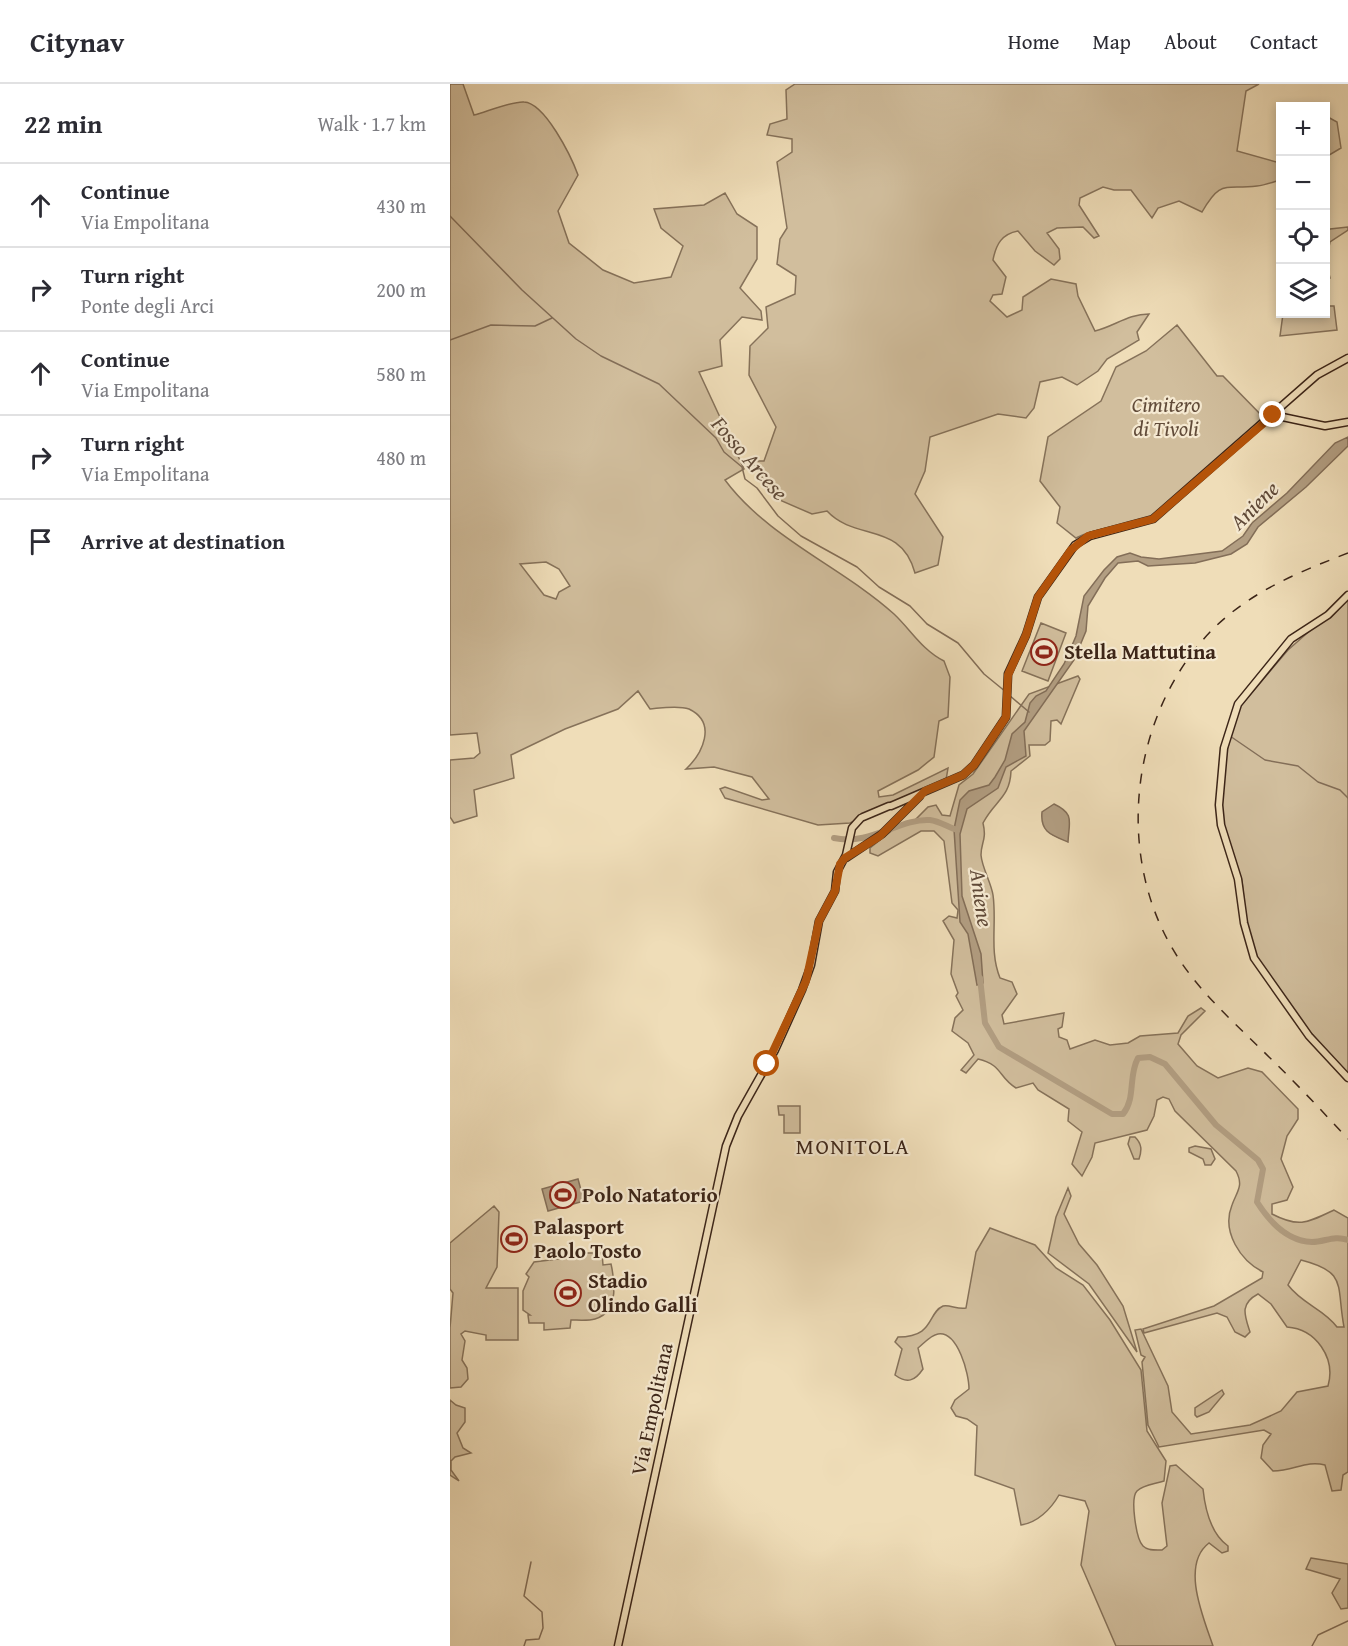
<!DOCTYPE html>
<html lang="en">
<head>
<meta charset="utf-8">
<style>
	:root { --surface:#fff; --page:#f2f2f3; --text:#2b2b33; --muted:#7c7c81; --line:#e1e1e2 }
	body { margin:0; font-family:"Gentium Book Plus",serif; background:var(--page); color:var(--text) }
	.controls { position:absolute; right:18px; top:18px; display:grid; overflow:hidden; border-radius:0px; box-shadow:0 3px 9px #0003 }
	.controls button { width:54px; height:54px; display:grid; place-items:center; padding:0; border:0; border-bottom:2px solid var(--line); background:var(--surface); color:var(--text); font:30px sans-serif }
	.stop { position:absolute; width:18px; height:18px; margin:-14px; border:4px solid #b45309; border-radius:50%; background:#fff }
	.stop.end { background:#b45309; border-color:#fff; box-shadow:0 2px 6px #0008 }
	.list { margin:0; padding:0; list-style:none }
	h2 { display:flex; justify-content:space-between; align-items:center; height:78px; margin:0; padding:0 24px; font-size:26px }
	h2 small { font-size:20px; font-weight:400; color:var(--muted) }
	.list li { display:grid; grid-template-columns:39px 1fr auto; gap:18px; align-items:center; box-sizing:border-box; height:84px; padding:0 24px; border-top:2px solid var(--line) }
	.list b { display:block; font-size:22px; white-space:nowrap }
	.list p { margin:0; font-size:20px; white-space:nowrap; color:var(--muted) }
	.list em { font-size:20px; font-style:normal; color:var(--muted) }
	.icon { flex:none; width:33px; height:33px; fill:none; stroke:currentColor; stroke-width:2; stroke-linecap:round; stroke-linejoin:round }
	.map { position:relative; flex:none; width:898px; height:1562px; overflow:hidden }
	header { display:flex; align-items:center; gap:36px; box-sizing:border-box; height:84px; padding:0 30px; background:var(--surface); border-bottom:2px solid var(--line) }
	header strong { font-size:28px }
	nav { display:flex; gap:33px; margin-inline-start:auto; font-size:21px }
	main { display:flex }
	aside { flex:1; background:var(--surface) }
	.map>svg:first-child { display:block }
</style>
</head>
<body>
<header>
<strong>Citynav</strong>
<nav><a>Home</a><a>Map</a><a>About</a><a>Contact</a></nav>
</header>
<main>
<aside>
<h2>22 min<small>Walk · 1.7 km</small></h2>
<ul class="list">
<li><svg class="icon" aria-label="ahead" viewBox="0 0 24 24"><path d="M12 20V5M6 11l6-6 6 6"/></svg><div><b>Continue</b><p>Via Empolitana</p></div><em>430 m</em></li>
<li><svg class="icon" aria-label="right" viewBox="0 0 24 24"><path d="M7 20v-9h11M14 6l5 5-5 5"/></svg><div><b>Turn right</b><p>Ponte degli Arci</p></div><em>200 m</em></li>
<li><svg class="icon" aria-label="ahead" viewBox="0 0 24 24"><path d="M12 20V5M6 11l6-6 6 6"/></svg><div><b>Continue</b><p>Via Empolitana</p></div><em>580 m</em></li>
<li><svg class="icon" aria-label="right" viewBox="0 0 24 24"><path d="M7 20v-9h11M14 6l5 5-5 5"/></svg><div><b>Turn right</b><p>Via Empolitana</p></div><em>480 m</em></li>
<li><svg class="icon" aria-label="arrive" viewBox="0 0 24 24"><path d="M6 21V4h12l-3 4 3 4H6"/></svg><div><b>Arrive at destination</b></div></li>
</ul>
</aside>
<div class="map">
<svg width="898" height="1562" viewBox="0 0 898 1562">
	<rect width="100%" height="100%" fill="#efddb8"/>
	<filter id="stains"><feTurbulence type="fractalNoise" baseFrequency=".00333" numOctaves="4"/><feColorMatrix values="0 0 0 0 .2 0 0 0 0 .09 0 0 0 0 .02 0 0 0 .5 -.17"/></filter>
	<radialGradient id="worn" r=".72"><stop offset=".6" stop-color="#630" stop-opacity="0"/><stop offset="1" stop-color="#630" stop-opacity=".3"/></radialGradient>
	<path fill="#d1be9d" stroke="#86725a" stroke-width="1.5" fill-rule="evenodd" d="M0,0H13L24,31C36,28 62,17 74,18C95,19 121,72 128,91L108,127L119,159L153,186L184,199L221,193L233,162L211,144L204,125L254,121L275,109L287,130L307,143V175L290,204L311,227L312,236L292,233L270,256L272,282L249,288L294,385L275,396C318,454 392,483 444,530C461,546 472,566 494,577L500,593L498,633L489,637L484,673L468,686L428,707L429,713L443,711L498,684L496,696L400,739L368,741L275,714L270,705L275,703L312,716L319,715L302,693L264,683L236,685C252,670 268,639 239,625C228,621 211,624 200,625L188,607L168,625L115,645L61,671L64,694L24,706L27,732L4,739L0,733V676L24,674L30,669L27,649L0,651ZM96,478L109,485L120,502L109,508L106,515L94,511L70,480Z
		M345,0H809L796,7L787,67L830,79V96C823,98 815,101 807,102C774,106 771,95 752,128L729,117L708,124L702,134L681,106H664L653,103L630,114L629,121L649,152L644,154L633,143L607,144L597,149L609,165L610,175L604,181L585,167L568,147C552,150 546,160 543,176L556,193L552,210L543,211L540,217L557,233L572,226L573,213L601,195L626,200L628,212L645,247C665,242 678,230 699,230L687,248L689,256L657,275L648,287L627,301L612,293L590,298L584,324L576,334L548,330L480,353L475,387L465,410L493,453L488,481L465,489C451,437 406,458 377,427L362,430L325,414L302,377H314L326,343L299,291L300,262L318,244L316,223L345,210L346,192L327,180L330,155L337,144L327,78L342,68V55L317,51L320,40L337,35L336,6Z
		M876,32L887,38L891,64L876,73Z
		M898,143V146L880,158L876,177L880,194L876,196V149L880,145Z
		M876,222H884L887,246L830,252L833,230H876Z
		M727,241L767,292H773L814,334L708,429C682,443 651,441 626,454L607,439L610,423L590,397L598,353L651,317L666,283L696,267Z
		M898,513V991L853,940L805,871L796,835L792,797L772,735L771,711L775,675L787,626L838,566Z
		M591,539L616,549L598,597L572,587Z
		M628,592L630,595L611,640L607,636L601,637L600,657L595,661H579L580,672L561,687C560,714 545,716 533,739C537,756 531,758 531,771C532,784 541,798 543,811C547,839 539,867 550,894L562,898L567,910L552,931L554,940L614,929L612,943L608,945L609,953L617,956L620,965L645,956L660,961L678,959L690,952L728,949L738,932L751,924L755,927L731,951L728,960L747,982L768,994L798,984L812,988L848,1025V1035L837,1052L831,1075L843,1103L837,1116L822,1120V1130C849,1144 857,1139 884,1126L898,1134V1388L893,1391L891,1406L882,1407L875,1381C856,1376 844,1387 823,1387L811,1374L813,1361L821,1350L814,1346L709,1363L698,1341L692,1278L695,1273L691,1271L685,1246L691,1245L718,1302L722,1328L741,1350L800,1341L831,1327L847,1308L878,1302C886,1274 866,1245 837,1243L821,1220L808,1210C789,1220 795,1232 800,1248L795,1253L785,1248L777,1233L767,1229L694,1249L693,1245L764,1222L812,1194L813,1188C791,1177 771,1148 782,1121C787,1107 794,1102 786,1087L725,1027L719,1015L713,1013L707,1016L704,1032L697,1046L645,1059L642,1073L632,1092L622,1080L632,1048L618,1037L619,1025L588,1006L583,999L566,1004C548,993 553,981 528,975L516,989L511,986L524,971L518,959L502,947L505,934L513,926L506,912L508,909L501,890L504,856L493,837L499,832L507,834L508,826L502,819L494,757L484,747H471L428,772L420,769V764L444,745L464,737L478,723L486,721L492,731L500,732L509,701L523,690L579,610ZM851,1176C898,1188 886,1201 894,1243H887C874,1225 852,1220 838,1201Z
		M328,1022H350V1049H334V1031H329Z
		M680,1053H685C692,1060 692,1066 689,1075H684L678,1060Z
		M745,1062L761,1065L765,1075L761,1081H755L753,1075L739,1068V1064Z
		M618,1104L621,1112L614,1130L629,1160L647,1181L673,1222L687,1268L639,1200L598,1169L606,1133Z
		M44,1122L49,1128L47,1183L36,1204H68V1256H36V1251L15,1247L11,1250L15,1257L12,1276L17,1284L18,1295L11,1303L0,1304V1244L3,1209L0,1205V1159Z
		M540,1144L585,1161L606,1184L633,1201L660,1236L691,1286L697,1347L716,1377L714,1397C705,1400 693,1401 687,1407C680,1414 686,1455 693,1462C698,1467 706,1466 712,1466L717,1462L712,1419L720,1382L726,1381L753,1405C755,1424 761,1450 778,1462V1467L772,1469L759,1459C730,1481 754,1535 763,1562H666L631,1481L639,1427L635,1417L609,1411C601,1425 587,1439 571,1441L564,1405L525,1391L527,1342L517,1335L506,1332L501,1324L505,1316L519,1305C519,1290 508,1247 488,1250C481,1251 474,1259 468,1264L473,1285C465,1297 457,1300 445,1291L452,1265L445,1258L448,1253C485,1253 477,1229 493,1222C499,1220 508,1226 516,1224L526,1168Z
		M131,1169H152L153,1181L161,1180C165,1198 169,1228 145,1235C138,1237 128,1236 121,1236L120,1244L94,1246V1239H79L78,1231H80L73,1226V1207L79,1193L76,1190L84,1178L131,1172Z
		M772,1306L774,1310L759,1328L747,1333L745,1331V1324Z
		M0,1316L6,1321L15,1324V1338L7,1349L13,1364L21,1369L5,1373L1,1377V1386L9,1397L0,1391Z
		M861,1474L898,1480V1524L891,1525L882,1509L890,1495L856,1485Z"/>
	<path fill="#b29e82" stroke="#836e58" stroke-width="1.5" d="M898,353V362L856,403L808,443L797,460L781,470L745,479L698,482L688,477L668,479L655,494L638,522L636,547L624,576L574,647L576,672L556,683L548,704L517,725L510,750L512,812L531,870L533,899L527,901L518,850L510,838L504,745L510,716L519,707L539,701L545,693L555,676L562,650L575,638L580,619L586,612L596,607L614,580L626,552L634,512L654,486L667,473L680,469L691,473L709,475L772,467L793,452L802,439L837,409L885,359Z
		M604,720C625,730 619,737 618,758C601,751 590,748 592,728Z
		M128,1095L134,1117L98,1127L92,1105Z"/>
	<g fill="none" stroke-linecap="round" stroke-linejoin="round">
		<path stroke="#77624d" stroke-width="1.5" d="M122,1103L125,1105V1113L102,1118L101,1109Z"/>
		<path stroke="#836e58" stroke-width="1.5" d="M0,132L72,206L126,255L151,272L209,300L266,354L274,368L292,383L295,395L307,404L328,432L351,452L407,483L429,503L460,522L477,540L508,559L534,590L556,608
			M0,256L41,241L85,242L102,234
			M559,611L579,628
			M780,652L815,676L848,682L868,698L890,706L898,714
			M74,1562L76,1556L89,1555L93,1544L92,1528L74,1512L81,1478
			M862,1562L868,1551L898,1537"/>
		<path stroke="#b29e82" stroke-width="6" d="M384,754C420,762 450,734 480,736C489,737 498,743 507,746
			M530,894L535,939L549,963L662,1030H673C686,1014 678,992 688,974L700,973L715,980L766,1041L808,1076L813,1085L807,1118C819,1137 837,1157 862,1158C875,1158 884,1151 898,1156"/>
		<defs>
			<path id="major" d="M823,331L875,342L898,338
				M898,511L878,531L841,555L788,620L774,664L769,721L771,741L788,795L794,839L804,874L859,952L898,994
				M441,722L513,691L524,681L556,633L558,590L576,551L588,513L625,461L640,452L703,435L867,291L898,274
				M413,733L439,722
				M396,774L432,750L470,712
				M168,1562L276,1062L288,1032L325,966L352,906L361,881L369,837L385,807L387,788L396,771L402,744L411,734"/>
		</defs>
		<use href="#major" stroke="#3c2518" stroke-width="9"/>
		<use href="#major" stroke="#efddb8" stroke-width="6"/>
		<path stroke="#3c2518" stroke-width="1.5" stroke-dasharray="10 10" stroke-linecap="butt" d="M898,469C849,488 802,507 764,544C680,628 663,772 727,872C751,910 787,941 819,973C846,999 872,1027 898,1055"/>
	</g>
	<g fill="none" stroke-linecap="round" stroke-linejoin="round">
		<path stroke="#b45309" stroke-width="8" d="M317,980L356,897L369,837L385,807L390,780L395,774L430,752L475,707L513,691L524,681L556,633L558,591L576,551L588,513L621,466L638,452L703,435L823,331"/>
	</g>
	<defs>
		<symbol id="stadium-ring" viewBox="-11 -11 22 22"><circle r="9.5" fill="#f5e9d1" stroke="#8f2418" stroke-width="1.5"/><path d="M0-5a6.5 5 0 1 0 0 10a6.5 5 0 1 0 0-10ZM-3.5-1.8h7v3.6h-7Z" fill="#8f2418"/></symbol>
	</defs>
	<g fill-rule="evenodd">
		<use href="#stadium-ring" x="579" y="553" width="30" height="30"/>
		<use href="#stadium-ring" x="98" y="1096" width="30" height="30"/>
		<use href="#stadium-ring" x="49" y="1140" width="30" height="30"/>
		<use href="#stadium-ring" x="103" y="1194" width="30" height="30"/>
	</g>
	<g text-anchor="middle" stroke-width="4.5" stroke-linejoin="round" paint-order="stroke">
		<g font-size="21" font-style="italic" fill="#614b39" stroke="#f5e9d1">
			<text x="716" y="328">Cimitero<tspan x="716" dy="24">di Tivoli</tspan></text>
		</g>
		<g font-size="21" font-weight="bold" fill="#3c2518" stroke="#f5e9d1" text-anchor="start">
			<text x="614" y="575">Stella Mattutina</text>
			<text x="132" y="1118">Polo Natatorio</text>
			<text x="84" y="1150">Palasport<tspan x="84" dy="24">Paolo Tosto</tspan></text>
			<text x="138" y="1204">Stadio<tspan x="138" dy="24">Olindo Galli</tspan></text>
		</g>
		<g font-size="21" fill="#3c2518" stroke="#f5e9d1">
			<text transform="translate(202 1325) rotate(-78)" y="7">Via Empolitana</text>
		</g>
		<g font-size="22" font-style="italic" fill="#5f4938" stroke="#f5e9d1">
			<text transform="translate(300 374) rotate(49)" y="8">Fosso Arcese</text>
			<text transform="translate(804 421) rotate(-45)" y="8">Aniene</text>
			<text transform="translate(532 814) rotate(82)" y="8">Aniene</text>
		</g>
		<g font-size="22" letter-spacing="1.5" fill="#3c2518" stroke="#f5e9d1">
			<text x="403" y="1070">MONITOLA</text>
		</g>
	</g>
	<rect width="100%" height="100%" filter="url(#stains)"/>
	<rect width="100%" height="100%" fill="url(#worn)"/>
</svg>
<div class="controls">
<button>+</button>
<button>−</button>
<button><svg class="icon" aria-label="locate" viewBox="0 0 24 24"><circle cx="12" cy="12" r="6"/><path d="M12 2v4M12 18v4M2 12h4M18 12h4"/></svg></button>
<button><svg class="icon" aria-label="layers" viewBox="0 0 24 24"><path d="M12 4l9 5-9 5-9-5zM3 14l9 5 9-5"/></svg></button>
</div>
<div class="stop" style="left:317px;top:980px"></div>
<div class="stop end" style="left:823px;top:331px"></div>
</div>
</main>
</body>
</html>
